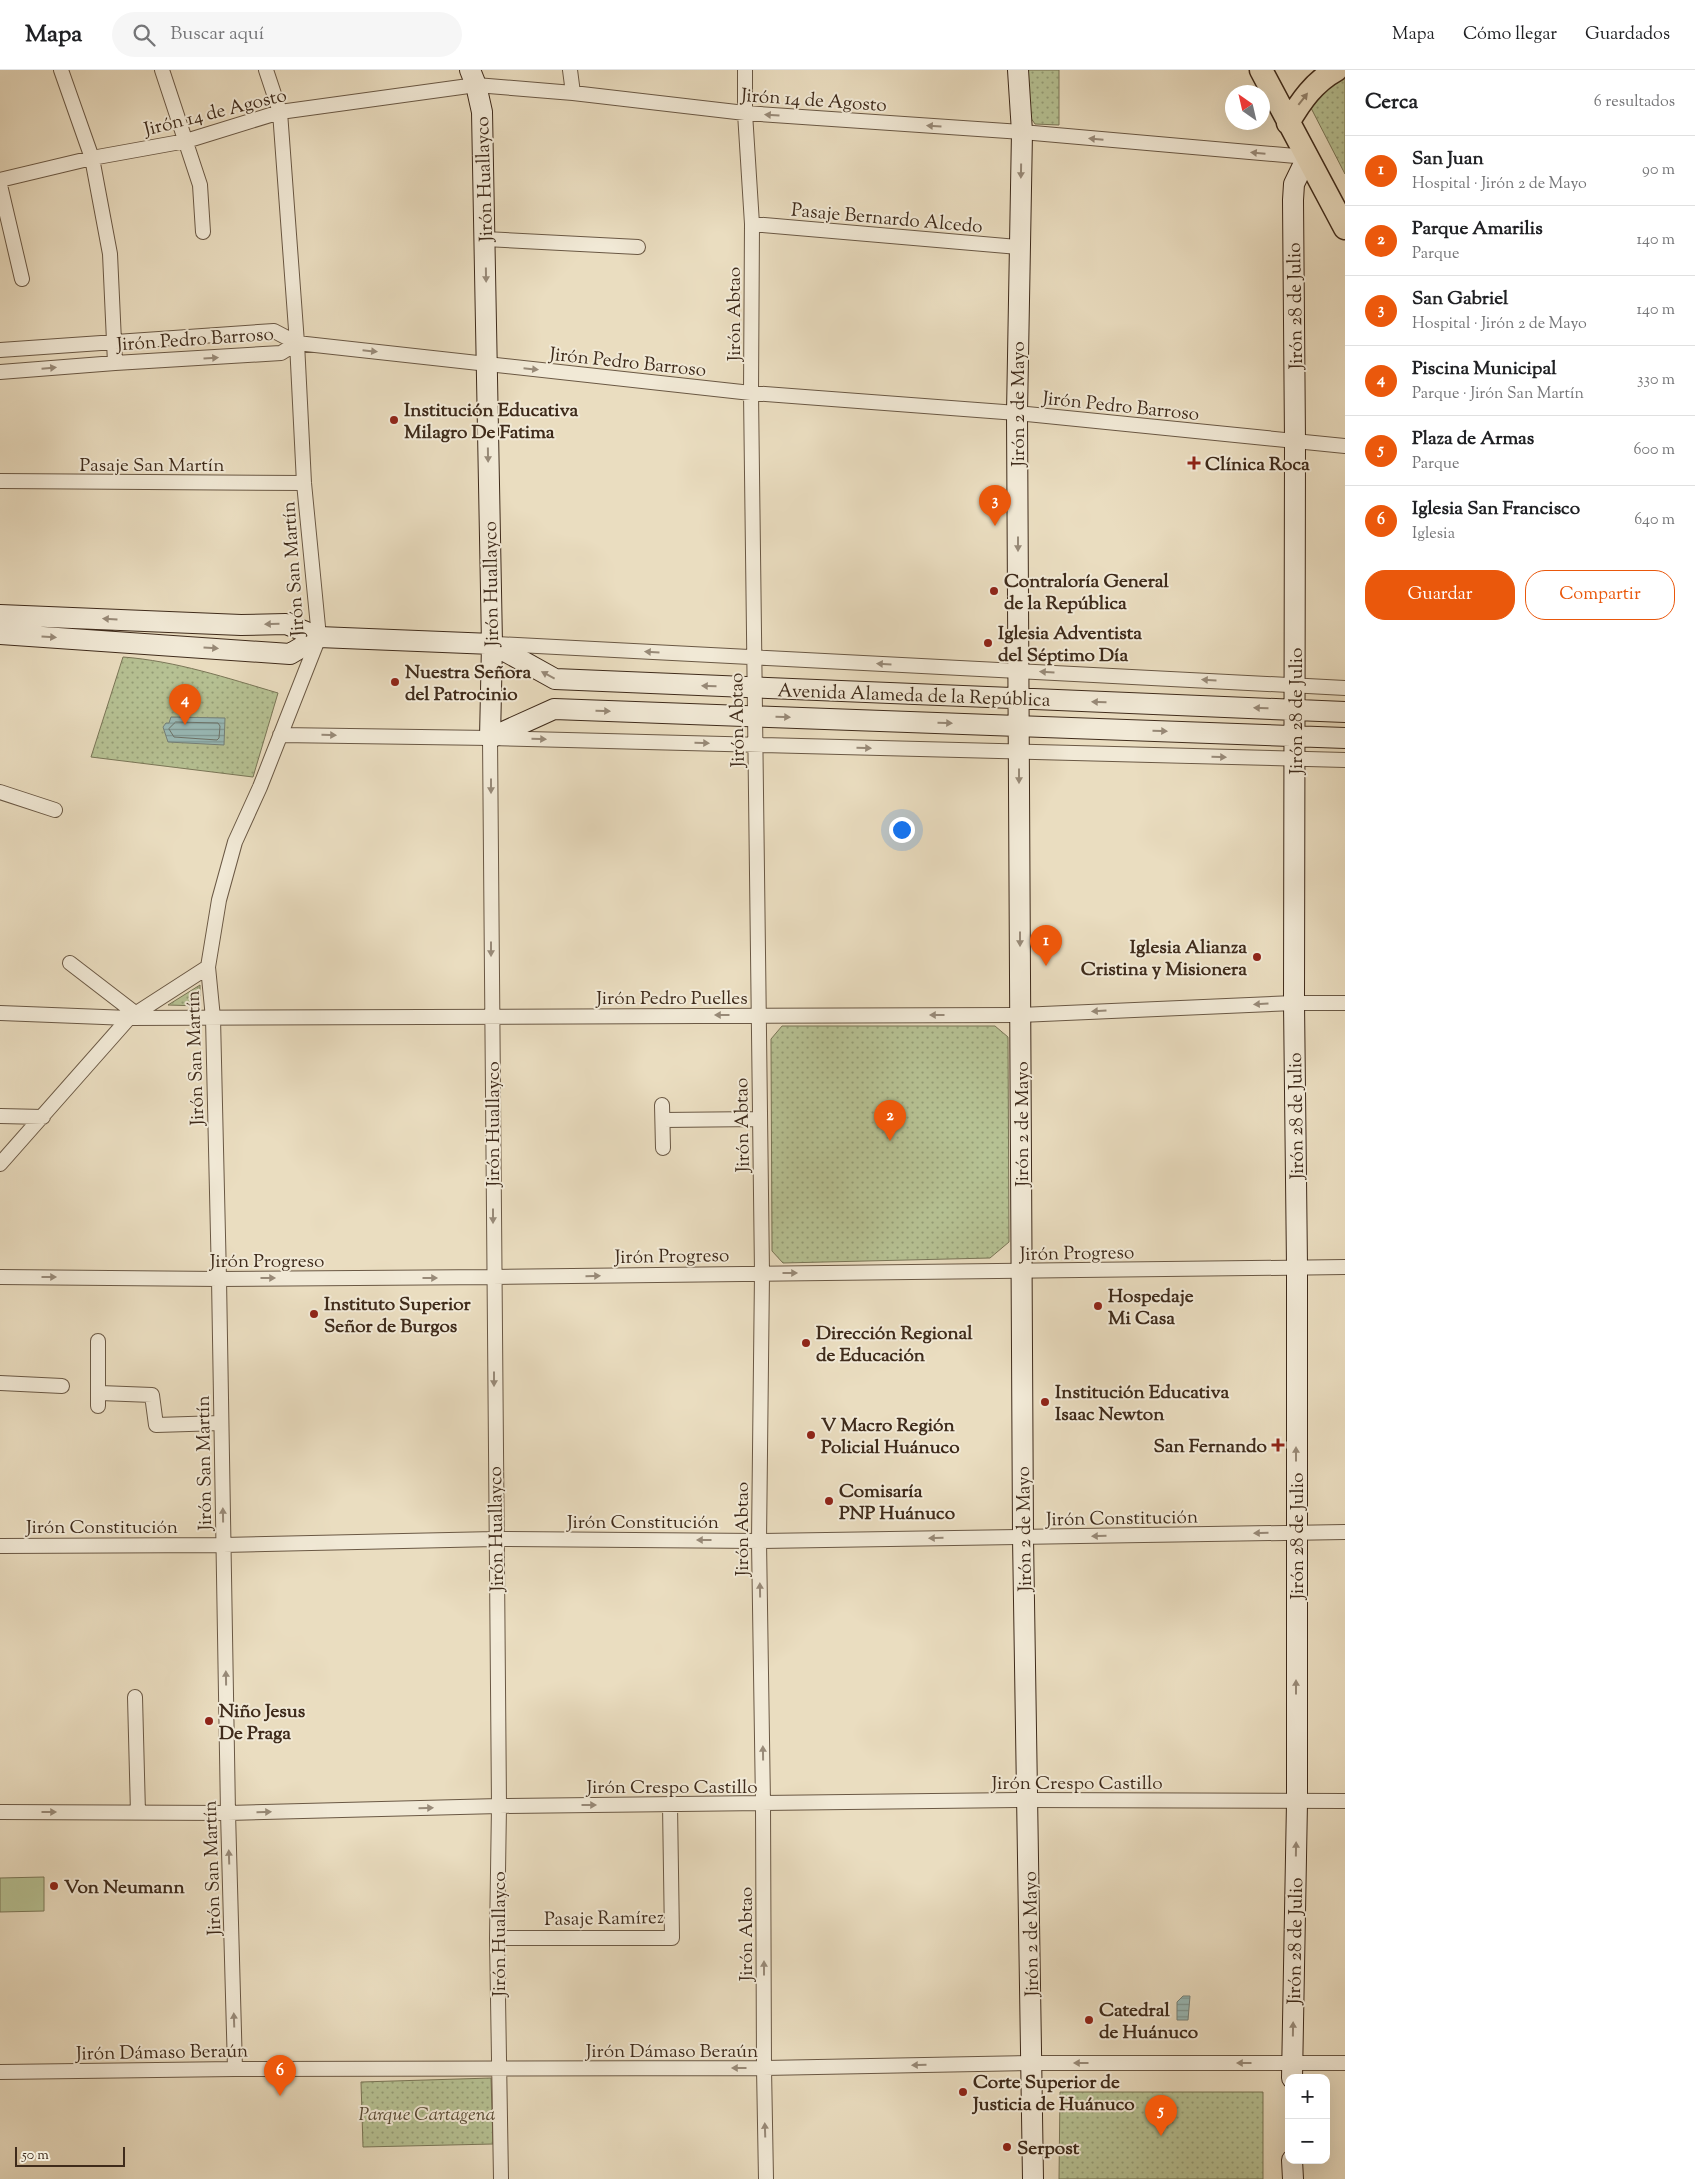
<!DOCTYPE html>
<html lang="es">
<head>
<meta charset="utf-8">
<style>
	:root { --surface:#fff; --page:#f6f6f6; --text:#202124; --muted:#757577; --line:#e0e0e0; --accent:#ea580c }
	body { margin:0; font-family:"Sorts Mill Goudy",serif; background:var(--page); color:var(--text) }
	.controls { position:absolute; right:15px; bottom:15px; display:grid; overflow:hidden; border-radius:10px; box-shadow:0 5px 20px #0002 }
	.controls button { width:45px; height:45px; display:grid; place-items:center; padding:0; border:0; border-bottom:1px solid var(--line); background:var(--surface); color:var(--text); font:25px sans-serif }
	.compass { position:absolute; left:1225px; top:15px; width:45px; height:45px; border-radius:50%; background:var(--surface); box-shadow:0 5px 20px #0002; rotate:326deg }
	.scale { position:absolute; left:15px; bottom:12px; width:110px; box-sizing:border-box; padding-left:5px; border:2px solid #3f2b1b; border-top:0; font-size:14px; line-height:18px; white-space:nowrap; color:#3f2b1b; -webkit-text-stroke:4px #f1e9d6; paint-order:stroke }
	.you { position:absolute; left:901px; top:759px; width:18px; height:18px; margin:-12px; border:4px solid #fff; border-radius:50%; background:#1a73e8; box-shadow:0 0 0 8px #1a73e833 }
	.badge { display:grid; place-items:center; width:32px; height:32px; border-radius:50%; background:var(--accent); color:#fff; font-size:16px; font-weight:700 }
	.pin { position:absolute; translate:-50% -41px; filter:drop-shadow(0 1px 2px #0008) }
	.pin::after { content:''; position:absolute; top:26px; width:18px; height:15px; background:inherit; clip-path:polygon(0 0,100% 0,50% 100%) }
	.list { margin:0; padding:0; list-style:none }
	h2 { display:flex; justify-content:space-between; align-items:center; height:65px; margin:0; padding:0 20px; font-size:21px }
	h2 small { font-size:16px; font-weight:400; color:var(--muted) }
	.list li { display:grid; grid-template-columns:32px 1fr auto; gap:15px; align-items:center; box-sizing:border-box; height:70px; padding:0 20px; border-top:1px solid var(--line) }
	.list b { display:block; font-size:19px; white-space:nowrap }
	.list p { margin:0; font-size:16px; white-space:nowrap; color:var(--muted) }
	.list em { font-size:16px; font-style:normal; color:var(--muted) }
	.actions { display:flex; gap:10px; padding:15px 20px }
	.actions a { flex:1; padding:11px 0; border:1px solid var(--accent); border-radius:20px; text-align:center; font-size:18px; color:var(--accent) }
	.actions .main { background:var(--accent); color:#fff }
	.icon { flex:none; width:28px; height:28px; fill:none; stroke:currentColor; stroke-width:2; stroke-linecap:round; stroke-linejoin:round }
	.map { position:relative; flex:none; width:1345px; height:2109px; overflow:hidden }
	header { display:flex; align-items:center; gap:30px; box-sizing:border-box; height:70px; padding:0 25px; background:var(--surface); border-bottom:1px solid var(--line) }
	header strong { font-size:24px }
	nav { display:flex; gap:28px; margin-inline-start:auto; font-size:18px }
	.search { width:350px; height:45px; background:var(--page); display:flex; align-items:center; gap:12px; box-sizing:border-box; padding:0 18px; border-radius:28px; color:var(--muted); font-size:19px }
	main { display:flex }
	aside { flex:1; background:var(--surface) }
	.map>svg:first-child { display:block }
</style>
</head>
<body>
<header>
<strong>Mapa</strong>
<div class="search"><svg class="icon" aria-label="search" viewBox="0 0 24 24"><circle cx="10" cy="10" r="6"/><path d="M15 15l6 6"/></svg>Buscar aquí</div>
<nav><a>Mapa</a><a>Cómo llegar</a><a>Guardados</a></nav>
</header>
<main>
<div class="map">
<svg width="1345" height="2109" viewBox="0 0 1345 2109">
	<defs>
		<pattern id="park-dots" width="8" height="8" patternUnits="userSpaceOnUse" patternTransform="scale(1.25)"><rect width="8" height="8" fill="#b6c193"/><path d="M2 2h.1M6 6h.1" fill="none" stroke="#959d77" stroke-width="1.8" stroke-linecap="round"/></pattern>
		<pattern id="water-rules" width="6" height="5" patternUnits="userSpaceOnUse" patternTransform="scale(1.25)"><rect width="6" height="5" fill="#99bbb9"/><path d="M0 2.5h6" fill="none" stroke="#7e9896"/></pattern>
	</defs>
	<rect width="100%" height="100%" fill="#eaddc0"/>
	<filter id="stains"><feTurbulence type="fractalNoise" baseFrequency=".004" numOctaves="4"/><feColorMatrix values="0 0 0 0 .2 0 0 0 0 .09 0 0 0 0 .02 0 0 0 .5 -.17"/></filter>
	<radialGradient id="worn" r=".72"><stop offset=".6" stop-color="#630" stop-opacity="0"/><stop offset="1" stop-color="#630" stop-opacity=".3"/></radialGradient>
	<path fill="#b6c193" stroke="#7a7657" d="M44,1807V1841L0,1842V1808Z"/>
	<path fill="url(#park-dots)" stroke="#7a7657" d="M1028,0H1059V55L1035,54L1028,44Z
		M1345,3V104L1311,38L1322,17Z
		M123,587C176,591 227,608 278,623L253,707L91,687Z
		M200,915V936L168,935Z
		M782,956H995L1008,967L1009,1172L990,1188L783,1193L772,1181L771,969Z
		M491,2008L493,2074L363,2077L361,2012Z
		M1060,2022H1263V2109H1059Z"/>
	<path fill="url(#water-rules)" stroke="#75817a" d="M171,647L225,648L224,675L168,672L163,657L166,653H169Z
		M1183,1926H1190L1188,1950H1177V1932Z"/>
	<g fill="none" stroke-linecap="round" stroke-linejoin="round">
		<path stroke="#6c736a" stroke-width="1" d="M176,652L218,653L220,656L219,668L217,670L174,667L169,659Z"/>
		<defs>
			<path id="street" d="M61,0L92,88L110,184L115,293
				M162,0L200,115L203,162
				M570,0L573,23
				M745,0V43L752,154L751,323L762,1203L759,1471L763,1734L764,1998L766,2109
				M0,110L92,88L186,71L280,42L476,15L573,23L745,43L1022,62L1307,87
				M0,115L22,209
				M752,154L1019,177
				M485,169L638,177
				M0,280L274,261L297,273
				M0,302L115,293L281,283L297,273L751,323L1017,343L1345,376
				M0,411L304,413
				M497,574L1345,618
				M280,665L490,668L1345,690
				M490,668L499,1736L497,1868L501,2109
				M0,722L55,740
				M70,893L135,943
				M0,943L129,948L1020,945L1294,933H1345
				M662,1035L663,1078
				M0,1046L43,1047
				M663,1050L760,1049
				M0,1094L129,948L208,897
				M0,1207L219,1209L493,1207L1345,1197
				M98,1271V1336
				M0,1313L62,1316
				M100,1323L152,1325L156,1355L221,1353
				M0,1476L223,1475L495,1469L759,1471L1345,1462
				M135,1627L138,1743
				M0,1742L228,1743L499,1736L1027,1730L1345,1731
				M497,1868H672L670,1735
				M235,1999L228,1743L219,1209L213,948L208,897L219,830L235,772L260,717L319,567L304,413L297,273L280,42L266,0
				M0,2002L235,1999L764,1998L1032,1993H1345"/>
			<path id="secondary" d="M470,0L476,15L482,42L492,574L490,668L554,639L1345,668
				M1018,0L1022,62L1017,343L1023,1467L1033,2109
				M0,545L241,555L286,554L319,567L492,574L555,609L1345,642
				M0,564L290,584L319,567
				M1292,2008L1297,1732V1196L1294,933L1295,371L1293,130L1294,114L1307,87
				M1292,2090L1293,2109"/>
			<path id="primary" d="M1261,0L1345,158
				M1288,53C1301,31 1314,12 1336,0"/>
		</defs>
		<use href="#street" stroke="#6a5844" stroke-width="16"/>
		<use href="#secondary" stroke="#3f2b1b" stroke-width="22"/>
		<use href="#primary" stroke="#3f2b1b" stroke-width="25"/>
		<use href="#street" stroke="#f1e9d6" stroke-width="14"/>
		<use href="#secondary" stroke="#f1e9d6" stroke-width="20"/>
		<use href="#primary" stroke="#eaddc0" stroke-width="22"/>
	</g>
	<defs><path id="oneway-solid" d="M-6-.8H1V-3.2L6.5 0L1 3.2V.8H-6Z" transform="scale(1.25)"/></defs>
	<use fill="#94846e" href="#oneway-solid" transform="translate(1303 29) rotate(-52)"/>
	<g fill="#988a78">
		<use href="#oneway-solid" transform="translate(772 45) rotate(-176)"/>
		<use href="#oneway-solid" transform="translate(934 56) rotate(-176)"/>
		<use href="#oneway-solid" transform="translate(1096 69) rotate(-175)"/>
		<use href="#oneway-solid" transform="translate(1258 83) rotate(-175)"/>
		<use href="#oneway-solid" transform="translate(1021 101) rotate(91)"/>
		<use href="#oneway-solid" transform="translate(486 205) rotate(89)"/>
		<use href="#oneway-solid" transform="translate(370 281) rotate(6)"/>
		<use href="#oneway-solid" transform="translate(211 288) rotate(-4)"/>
		<use href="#oneway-solid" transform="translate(49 298) rotate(-5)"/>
		<use href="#oneway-solid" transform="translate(531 299) rotate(6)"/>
		<use href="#oneway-solid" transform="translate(488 385) rotate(89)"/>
		<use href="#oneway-solid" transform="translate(1018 474) rotate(90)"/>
		<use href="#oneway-solid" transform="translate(110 549) rotate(-177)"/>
		<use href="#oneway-solid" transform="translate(272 554) rotate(178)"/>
		<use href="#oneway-solid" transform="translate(49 567) rotate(4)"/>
		<use href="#oneway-solid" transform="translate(211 578) rotate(4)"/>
		<use href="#oneway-solid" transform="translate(652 582) rotate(-177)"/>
		<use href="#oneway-solid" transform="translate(884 594) rotate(-177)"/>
		<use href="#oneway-solid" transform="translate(1047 602) rotate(-177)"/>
		<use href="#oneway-solid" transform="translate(548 605) rotate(-152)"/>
		<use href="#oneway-solid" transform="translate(1209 610) rotate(-177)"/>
		<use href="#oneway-solid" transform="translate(709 616) rotate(-178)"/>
		<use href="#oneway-solid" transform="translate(1099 632) rotate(-178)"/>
		<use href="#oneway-solid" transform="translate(1261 638) rotate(-178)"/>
		<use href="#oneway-solid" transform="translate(603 641) rotate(2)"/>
		<use href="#oneway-solid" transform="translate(783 647) rotate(2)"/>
		<use href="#oneway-solid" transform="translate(945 653) rotate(2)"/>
		<use href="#oneway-solid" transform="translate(1160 661) rotate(2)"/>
		<use href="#oneway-solid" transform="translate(329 665) rotate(1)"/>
		<use href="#oneway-solid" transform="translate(539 669) rotate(2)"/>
		<use href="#oneway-solid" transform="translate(702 673) rotate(1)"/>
		<use href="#oneway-solid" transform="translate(864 678) rotate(2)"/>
		<use href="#oneway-solid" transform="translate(1219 687) rotate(1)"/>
		<use href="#oneway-solid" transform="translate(1019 706) rotate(90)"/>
		<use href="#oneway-solid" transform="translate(491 716) rotate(90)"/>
		<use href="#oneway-solid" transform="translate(1020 869) rotate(90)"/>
		<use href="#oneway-solid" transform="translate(491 879) rotate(90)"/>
		<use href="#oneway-solid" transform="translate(1261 934) rotate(177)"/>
		<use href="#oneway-solid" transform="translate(1099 941) rotate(177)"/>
		<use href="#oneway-solid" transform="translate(722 945) rotate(180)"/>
		<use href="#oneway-solid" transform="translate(937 945) rotate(180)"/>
		<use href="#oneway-solid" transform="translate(493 1146) rotate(90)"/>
		<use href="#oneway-solid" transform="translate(790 1203)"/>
		<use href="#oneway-solid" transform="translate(593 1206) rotate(-1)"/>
		<use href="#oneway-solid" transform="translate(49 1207)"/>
		<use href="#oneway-solid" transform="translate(268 1208)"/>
		<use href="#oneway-solid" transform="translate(430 1208)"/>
		<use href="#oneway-solid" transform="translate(494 1309) rotate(90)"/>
		<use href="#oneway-solid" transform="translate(1296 1384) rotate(-90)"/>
		<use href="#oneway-solid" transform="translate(223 1445) rotate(-91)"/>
		<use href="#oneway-solid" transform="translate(1261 1463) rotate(179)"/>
		<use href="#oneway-solid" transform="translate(1099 1466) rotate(179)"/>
		<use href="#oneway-solid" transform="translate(936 1468) rotate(179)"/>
		<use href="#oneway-solid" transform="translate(704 1470) rotate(-180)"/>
		<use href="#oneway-solid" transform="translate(760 1520) rotate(-91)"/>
		<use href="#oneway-solid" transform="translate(226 1608) rotate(-91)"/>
		<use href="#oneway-solid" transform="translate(1296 1617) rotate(-90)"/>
		<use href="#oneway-solid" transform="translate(763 1683) rotate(-91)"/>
		<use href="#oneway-solid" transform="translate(589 1735)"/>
		<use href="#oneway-solid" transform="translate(426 1738) rotate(-1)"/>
		<use href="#oneway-solid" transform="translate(49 1742)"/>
		<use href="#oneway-solid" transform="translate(264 1742) rotate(-1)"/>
		<use href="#oneway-solid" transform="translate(1296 1779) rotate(-89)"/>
		<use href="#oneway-solid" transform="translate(229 1787) rotate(-92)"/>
		<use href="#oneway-solid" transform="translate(764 1898) rotate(-90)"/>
		<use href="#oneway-solid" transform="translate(234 1950) rotate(-92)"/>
		<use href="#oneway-solid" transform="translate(1293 1959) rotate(-89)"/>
		<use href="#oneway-solid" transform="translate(1081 1993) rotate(-180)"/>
		<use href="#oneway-solid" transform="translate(1244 1993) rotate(180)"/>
		<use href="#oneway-solid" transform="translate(919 1995) rotate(179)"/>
		<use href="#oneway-solid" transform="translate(739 1998) rotate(180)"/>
		<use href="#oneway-solid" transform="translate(765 2060) rotate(-92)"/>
	</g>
	<g fill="#8f2418" stroke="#f1e9d6" stroke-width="2">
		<circle cx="394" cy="350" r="5"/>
		<path d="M1191.5 385.5h5v5h5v5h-5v5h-5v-5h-5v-5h5z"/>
		<circle cx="994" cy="521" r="5"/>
		<circle cx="988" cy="573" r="5"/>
		<circle cx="395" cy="612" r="5"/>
		<circle cx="1257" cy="887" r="5"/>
		<circle cx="1098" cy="1236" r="5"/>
		<circle cx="314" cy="1244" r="5"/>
		<circle cx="806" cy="1273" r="5"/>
		<circle cx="1045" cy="1332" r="5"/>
		<circle cx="811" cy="1365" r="5"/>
		<path d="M1275.5 1367.5h5v5h5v5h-5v5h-5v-5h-5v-5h5z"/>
		<circle cx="829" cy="1431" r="5"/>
		<circle cx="209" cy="1651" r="5"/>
		<circle cx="54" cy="1816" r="5"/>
		<circle cx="1089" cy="1950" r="5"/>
		<circle cx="963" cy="2022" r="5"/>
		<circle cx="1007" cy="2077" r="5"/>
	</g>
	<g text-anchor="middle" stroke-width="4" stroke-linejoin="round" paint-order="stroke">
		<g font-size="19" fill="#3f2b1b" stroke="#f1e9d6">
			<text transform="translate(814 29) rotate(4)" y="7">Jirón 14 de Agosto</text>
			<text transform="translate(215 41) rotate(-14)" y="7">Jirón 14 de Agosto</text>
			<text transform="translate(483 109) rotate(-92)" y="7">Jirón Huallayco</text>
			<text transform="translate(887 147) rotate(5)" y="7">Pasaje Bernardo Alcedo</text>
			<text transform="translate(1294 236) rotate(-91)" y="7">Jirón 28 de Julio</text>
			<text transform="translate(733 244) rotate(-90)" y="7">Jirón Abtao</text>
			<text transform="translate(195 268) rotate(-4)" y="7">Jirón Pedro Barroso</text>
			<text transform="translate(628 291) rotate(6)" y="7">Jirón Pedro Barroso</text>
			<text transform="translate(1017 334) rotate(-90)" y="7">Jirón 2 de Mayo</text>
			<text transform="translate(1121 335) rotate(6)" y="7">Jirón Pedro Barroso</text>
			<text x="152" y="401">Pasaje San Martín</text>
			<text transform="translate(292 499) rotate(-94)" y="7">Jirón San Martín</text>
			<text transform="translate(490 514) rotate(-91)" y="7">Jirón Huallayco</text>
			<text transform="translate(914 624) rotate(2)" y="7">Avenida Alameda de la República</text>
			<text transform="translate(1295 641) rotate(-90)" y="7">Jirón 28 de Julio</text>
			<text transform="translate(736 650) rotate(-91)" y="7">Jirón Abtao</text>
			<text x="672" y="934">Jirón Pedro Puelles</text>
			<text transform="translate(194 988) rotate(-92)" y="7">Jirón San Martín</text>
			<text transform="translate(1295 1046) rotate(-91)" y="7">Jirón 28 de Julio</text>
			<text transform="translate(492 1054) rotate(-90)" y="7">Jirón Huallayco</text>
			<text transform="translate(1021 1054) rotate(-90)" y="7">Jirón 2 de Mayo</text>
			<text transform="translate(741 1055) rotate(-91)" y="7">Jirón Abtao</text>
			<text transform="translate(1077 1182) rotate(-1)" y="7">Jirón Progreso</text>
			<text transform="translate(672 1185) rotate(-1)" y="7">Jirón Progreso</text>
			<text x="267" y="1197">Jirón Progreso</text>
			<text transform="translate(203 1393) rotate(-91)" y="7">Jirón San Martín</text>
			<text transform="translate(1122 1447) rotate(-1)" y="7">Jirón Constitución</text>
			<text x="643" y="1458">Jirón Constitución</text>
			<text x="102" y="1463">Jirón Constitución</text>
			<text transform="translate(495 1459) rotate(-91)" y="7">Jirón Huallayco</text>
			<text transform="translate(741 1459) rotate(-90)" y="7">Jirón Abtao</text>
			<text transform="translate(1023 1459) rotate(-91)" y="7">Jirón 2 de Mayo</text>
			<text transform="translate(1296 1466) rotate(-90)" y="7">Jirón 28 de Julio</text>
			<text x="1077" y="1719">Jirón Crespo Castillo</text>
			<text x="672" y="1723">Jirón Crespo Castillo</text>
			<text transform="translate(211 1798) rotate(-92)" y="7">Jirón San Martín</text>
			<text transform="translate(604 1847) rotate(-1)" y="7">Pasaje Ramírez</text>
			<text transform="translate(498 1864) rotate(-90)" y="7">Jirón Huallayco</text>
			<text transform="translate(745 1864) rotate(-90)" y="7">Jirón Abtao</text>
			<text transform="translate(1030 1864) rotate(-91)" y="7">Jirón 2 de Mayo</text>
			<text transform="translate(1294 1871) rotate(-89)" y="7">Jirón 28 de Julio</text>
			<text x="672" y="1987">Jirón Dámaso Beraún</text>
			<text transform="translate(162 1981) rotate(-1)" y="7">Jirón Dámaso Beraún</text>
		</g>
		<g font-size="19" font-weight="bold" fill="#3f2b1b" stroke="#f1e9d6" text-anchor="start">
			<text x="404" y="346">Institución Educativa<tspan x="404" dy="22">Milagro De Fatima</tspan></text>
			<text x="1205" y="400">Clínica Roca</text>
			<text x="1004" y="517">Contraloría General<tspan x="1004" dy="22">de la República</tspan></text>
			<text x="998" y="569">Iglesia Adventista<tspan x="998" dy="22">del Séptimo Día</tspan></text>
			<text x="405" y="608">Nuestra Señora<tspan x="405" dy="22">del Patrocinio</tspan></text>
			<text x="1247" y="883" text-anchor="end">Iglesia Alianza<tspan x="1247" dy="22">Cristina y Misionera</tspan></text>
			<text x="1108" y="1232">Hospedaje<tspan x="1108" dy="22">Mi Casa</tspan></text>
			<text x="324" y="1240">Instituto Superior<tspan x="324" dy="22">Señor de Burgos</tspan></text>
			<text x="816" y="1269">Dirección Regional<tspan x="816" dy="22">de Educación</tspan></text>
			<text x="1055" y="1328">Institución Educativa<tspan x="1055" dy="22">Isaac Newton</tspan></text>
			<text x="821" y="1361">V Macro Región<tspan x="821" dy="22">Policial Huánuco</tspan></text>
			<text x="1267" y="1382" text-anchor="end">San Fernando</text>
			<text x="839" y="1427">Comisaría<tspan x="839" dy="22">PNP Huánuco</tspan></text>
			<text x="219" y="1647">Niño Jesus<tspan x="219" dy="22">De Praga</tspan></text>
			<text x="64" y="1823">Von Neumann</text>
			<text x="1099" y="1946">Catedral<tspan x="1099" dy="22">de Huánuco</tspan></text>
			<text x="973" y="2018">Corte Superior de<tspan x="973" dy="22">Justicia de Huánuco</tspan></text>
			<text x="1017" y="2084">Serpost</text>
		</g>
		<g font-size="19" font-style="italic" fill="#574933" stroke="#f1e9d6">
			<text x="427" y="2050">Parque Cartagena</text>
		</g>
	</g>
	<rect width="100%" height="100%" filter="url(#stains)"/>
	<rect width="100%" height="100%" fill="url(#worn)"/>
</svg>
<div class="controls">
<button>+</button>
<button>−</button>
</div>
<svg class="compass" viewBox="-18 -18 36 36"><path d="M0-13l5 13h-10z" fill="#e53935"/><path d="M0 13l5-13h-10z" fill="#757577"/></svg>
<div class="scale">50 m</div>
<div class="you"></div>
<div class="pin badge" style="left:1046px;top:896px">1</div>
<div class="pin badge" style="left:890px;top:1071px">2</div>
<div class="pin badge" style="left:995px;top:456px">3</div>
<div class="pin badge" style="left:185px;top:655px">4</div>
<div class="pin badge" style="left:1161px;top:2066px">5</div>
<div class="pin badge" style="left:280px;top:2026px">6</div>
</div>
<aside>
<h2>Cerca<small>6 resultados</small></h2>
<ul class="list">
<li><span class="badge">1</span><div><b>San Juan</b><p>Hospital · Jirón 2 de Mayo</p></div><em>90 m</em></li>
<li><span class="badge">2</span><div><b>Parque Amarilis</b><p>Parque</p></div><em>140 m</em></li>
<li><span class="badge">3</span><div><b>San Gabriel</b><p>Hospital · Jirón 2 de Mayo</p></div><em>140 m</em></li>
<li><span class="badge">4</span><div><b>Piscina Municipal</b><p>Parque · Jirón San Martín</p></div><em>330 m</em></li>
<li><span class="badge">5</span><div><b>Plaza de Armas</b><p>Parque</p></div><em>600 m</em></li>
<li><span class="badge">6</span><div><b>Iglesia San Francisco</b><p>Iglesia</p></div><em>640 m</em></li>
</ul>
<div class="actions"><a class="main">Guardar</a><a>Compartir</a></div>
</aside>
</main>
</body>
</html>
